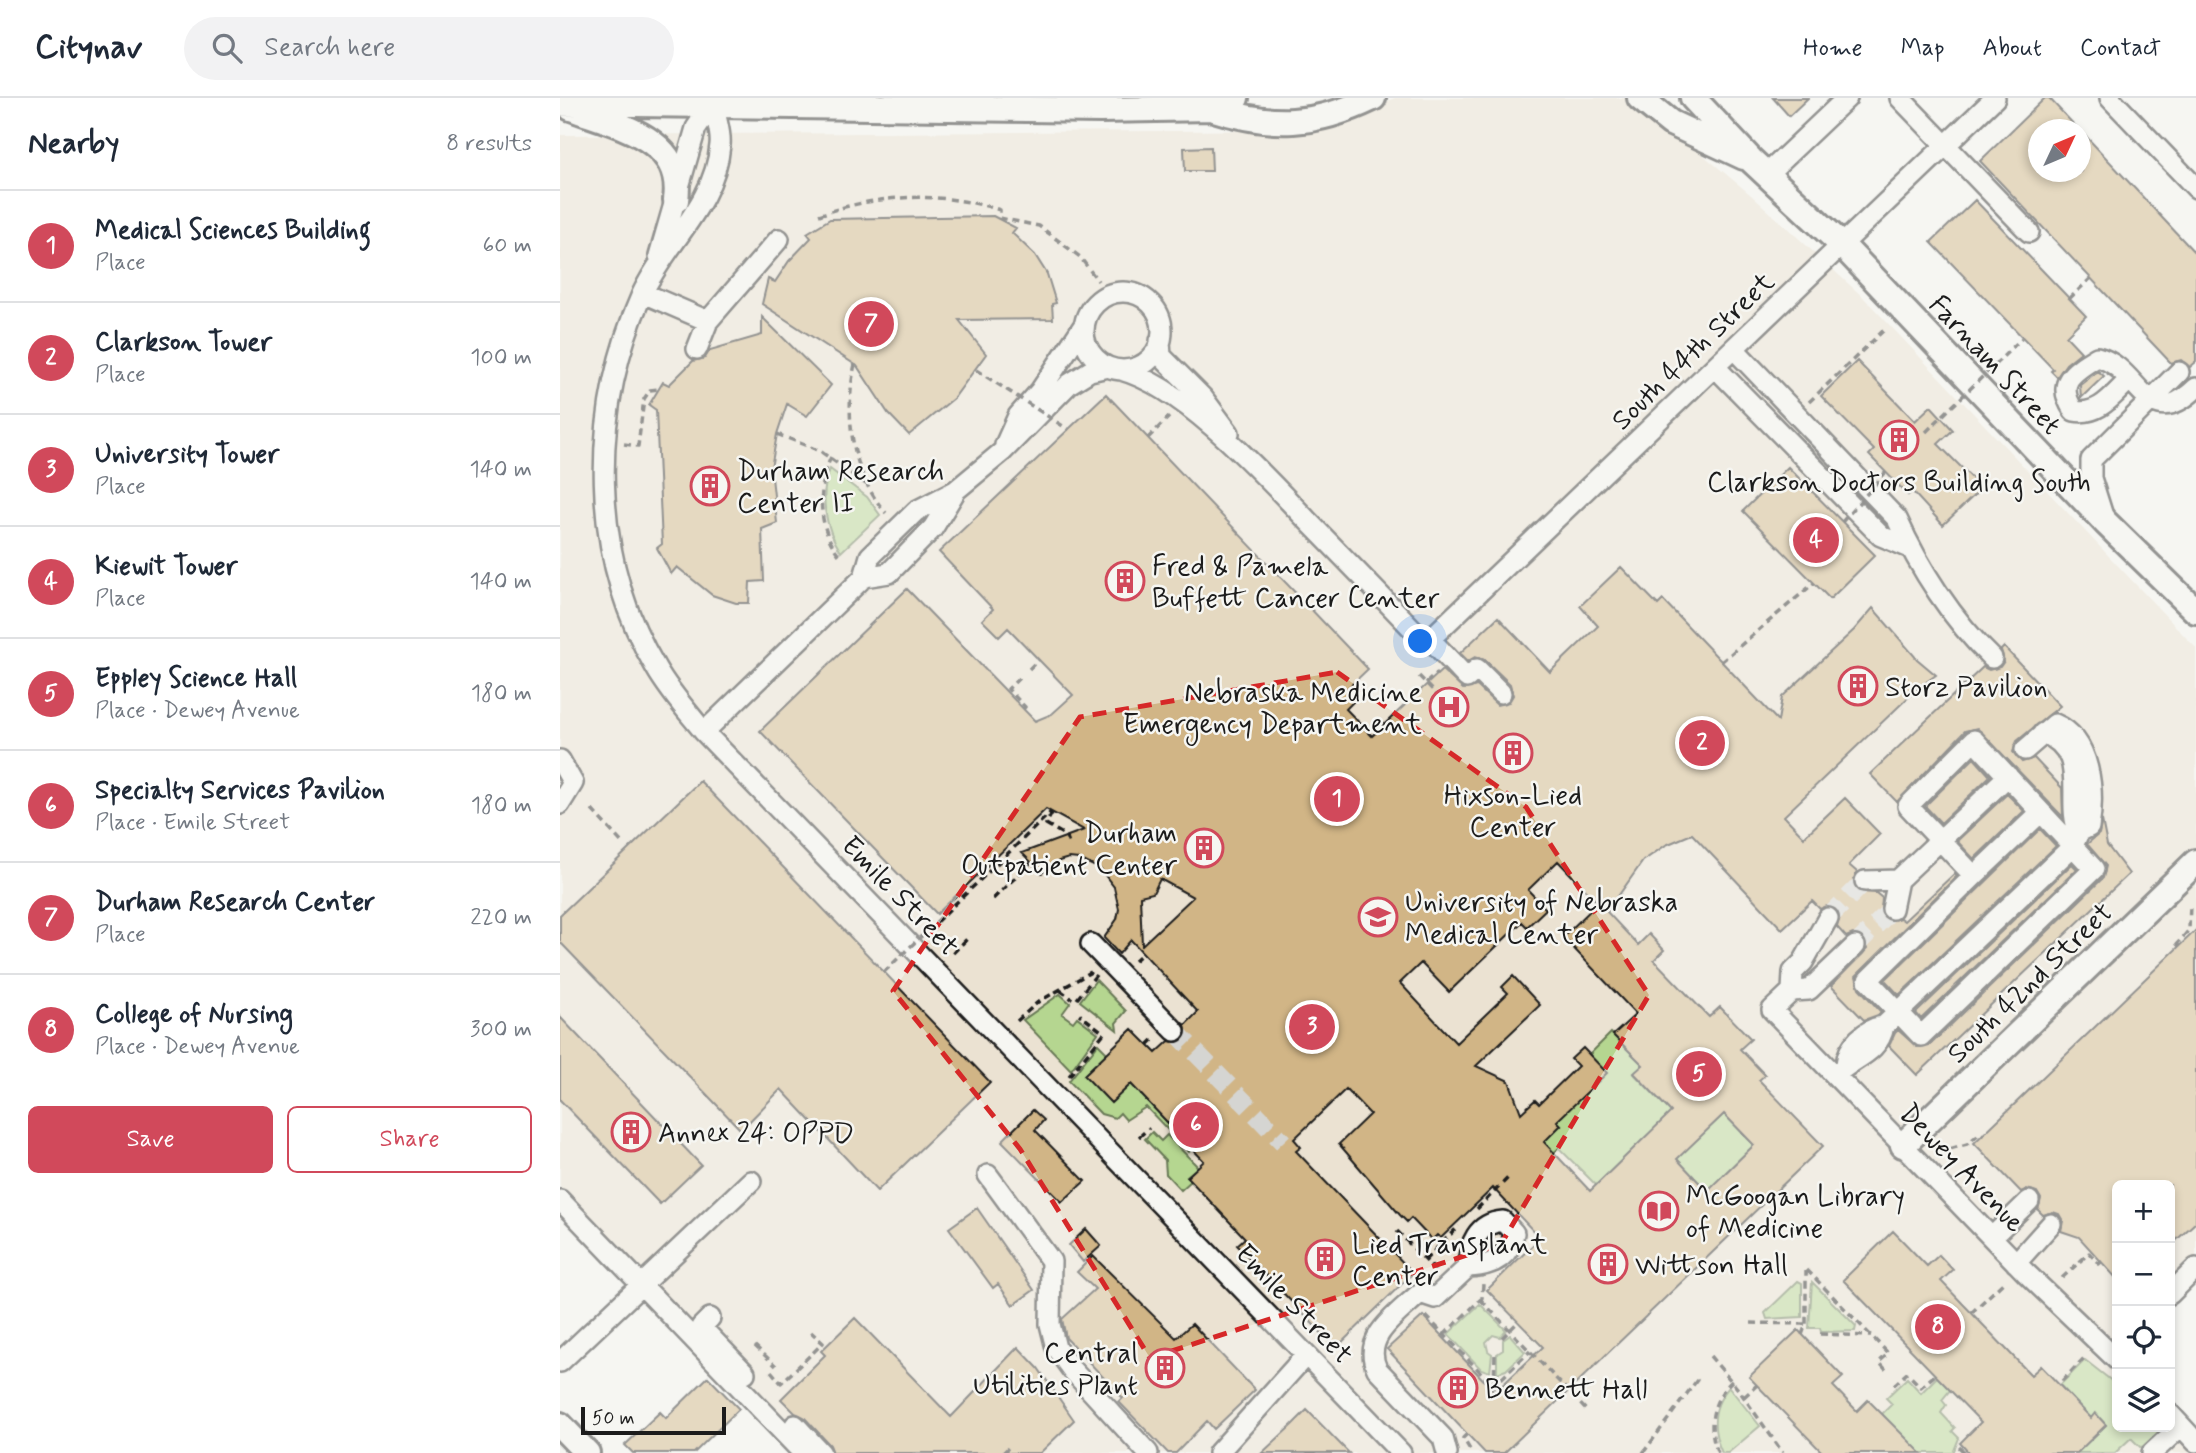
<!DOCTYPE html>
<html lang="en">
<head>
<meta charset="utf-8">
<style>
	:root { --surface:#fff; --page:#f2f2f3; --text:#1f2937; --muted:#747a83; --line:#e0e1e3; --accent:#d1495b }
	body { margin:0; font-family:Mynerve,sans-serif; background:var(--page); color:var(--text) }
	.controls { position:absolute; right:21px; bottom:21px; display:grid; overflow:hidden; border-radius:10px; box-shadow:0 4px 10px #0003 }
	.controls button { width:63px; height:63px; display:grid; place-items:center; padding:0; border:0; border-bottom:2px solid var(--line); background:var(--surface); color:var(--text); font:35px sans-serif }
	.compass { position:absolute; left:1468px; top:21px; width:63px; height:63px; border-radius:50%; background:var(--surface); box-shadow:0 4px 10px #0003; rotate:46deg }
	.scale { position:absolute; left:21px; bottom:18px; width:145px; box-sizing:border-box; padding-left:7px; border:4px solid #1c1c1c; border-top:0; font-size:19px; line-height:24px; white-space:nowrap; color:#1c1c1c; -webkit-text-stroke:5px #f6f6f2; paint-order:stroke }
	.you { position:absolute; left:861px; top:544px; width:24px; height:24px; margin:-18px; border:5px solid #fff; border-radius:50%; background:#1a73e8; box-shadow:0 0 0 10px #1a73e833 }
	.badge { display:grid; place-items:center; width:46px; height:46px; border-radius:50%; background:var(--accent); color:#fff; font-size:23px; font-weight:700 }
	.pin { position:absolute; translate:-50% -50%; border:4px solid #fff; box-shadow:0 2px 7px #0006 }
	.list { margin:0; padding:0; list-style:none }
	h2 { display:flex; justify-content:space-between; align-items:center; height:91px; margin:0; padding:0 28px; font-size:30px }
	h2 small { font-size:23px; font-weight:400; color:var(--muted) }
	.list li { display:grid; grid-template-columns:46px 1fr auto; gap:21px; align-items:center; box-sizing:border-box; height:112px; padding:0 28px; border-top:2px solid var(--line) }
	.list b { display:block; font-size:26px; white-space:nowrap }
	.list p { margin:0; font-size:23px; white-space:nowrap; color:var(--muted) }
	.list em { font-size:23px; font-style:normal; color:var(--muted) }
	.actions { display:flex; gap:14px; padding:21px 28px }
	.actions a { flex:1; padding:16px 0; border:2px solid var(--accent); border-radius:10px; text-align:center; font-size:24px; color:var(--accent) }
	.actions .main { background:var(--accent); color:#fff }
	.icon { flex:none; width:38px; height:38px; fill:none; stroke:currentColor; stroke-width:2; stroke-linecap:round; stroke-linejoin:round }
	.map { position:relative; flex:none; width:1636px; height:1355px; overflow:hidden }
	header { display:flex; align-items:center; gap:42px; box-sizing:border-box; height:98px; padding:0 35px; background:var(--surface); border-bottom:2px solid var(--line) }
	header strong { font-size:33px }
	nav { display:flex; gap:38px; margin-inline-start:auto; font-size:24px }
	.search { width:490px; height:63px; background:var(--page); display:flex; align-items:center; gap:18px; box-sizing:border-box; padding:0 24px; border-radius:38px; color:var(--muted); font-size:26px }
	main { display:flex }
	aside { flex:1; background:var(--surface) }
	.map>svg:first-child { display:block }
</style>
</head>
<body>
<header>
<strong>Citynav</strong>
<div class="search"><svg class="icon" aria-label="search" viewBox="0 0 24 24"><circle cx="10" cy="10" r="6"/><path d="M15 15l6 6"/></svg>Search here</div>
<nav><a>Home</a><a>Map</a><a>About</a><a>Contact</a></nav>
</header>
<main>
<aside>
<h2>Nearby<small>8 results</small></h2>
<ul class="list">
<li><span class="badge">1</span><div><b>Medical Sciences Building</b><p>Place</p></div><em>60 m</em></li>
<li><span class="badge">2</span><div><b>Clarkson Tower</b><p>Place</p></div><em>100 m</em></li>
<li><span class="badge">3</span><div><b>University Tower</b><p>Place</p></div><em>140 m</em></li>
<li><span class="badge">4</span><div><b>Kiewit Tower</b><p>Place</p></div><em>140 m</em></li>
<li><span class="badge">5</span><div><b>Eppley Science Hall</b><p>Place · Dewey Avenue</p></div><em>180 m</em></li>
<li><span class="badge">6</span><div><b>Specialty Services Pavilion</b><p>Place · Emile Street</p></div><em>180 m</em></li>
<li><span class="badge">7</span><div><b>Durham Research Center</b><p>Place</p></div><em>220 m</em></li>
<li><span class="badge">8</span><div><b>College of Nursing</b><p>Place · Dewey Avenue</p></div><em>300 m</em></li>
</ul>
<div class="actions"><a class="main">Save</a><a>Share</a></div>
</aside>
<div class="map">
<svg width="1636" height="1355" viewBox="0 0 1636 1355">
	<rect width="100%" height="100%" fill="#f6f6f2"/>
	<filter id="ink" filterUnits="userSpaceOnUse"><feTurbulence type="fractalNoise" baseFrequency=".0143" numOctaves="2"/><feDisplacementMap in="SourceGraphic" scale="14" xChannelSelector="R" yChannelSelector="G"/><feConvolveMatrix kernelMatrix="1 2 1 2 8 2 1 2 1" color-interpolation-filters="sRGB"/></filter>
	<g filter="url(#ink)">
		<path fill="#ebe2d2" d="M835,0H1075L1191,97L1303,199L1636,550V1159L1610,1184V1087H1557V1234L1533,1257L1557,1278V1329H1606L1631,1355H258L0,1088V37L761,32Z"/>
		<path fill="#b5d690" stroke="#687956" stroke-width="2" d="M270,371L307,399L320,417L281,454C265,430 259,397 270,371Z
			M536,882L566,913L556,925L557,932L520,903Z
			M500,896L510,905L502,916L513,924L517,919L538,935L511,972L463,922Z
			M1051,935L1083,967L1074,976L1137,1041L1164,1016L1194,1047L1164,1076L1159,1105L1091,1034L1036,1087L999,1050L990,1058L980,1047L1001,1027L997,1023L1029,957Z
			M538,946L547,955L525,976L551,1004L571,986L632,1050L629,1054L586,1009L566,1022L560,1015L555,1020L541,1016L509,983Z
			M592,1034L601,1043L607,1037L638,1069L627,1078L631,1083L621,1092L606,1076L605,1062L585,1041Z
			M1238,1183L1242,1185V1219L1207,1221L1205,1215Z
			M1252,1184L1296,1228L1295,1233L1261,1234L1260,1230H1249Z
			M920,1206L946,1232L940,1239L933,1237L926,1244L928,1253L932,1256L930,1274L921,1271L888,1236Z
			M950,1237L965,1254L946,1272L937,1275V1256L943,1252V1242Z
			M1525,1262L1557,1287V1329H1597L1600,1332L1586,1348L1580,1349L1571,1340L1555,1355H1517L1546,1327L1536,1315L1531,1320L1500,1287Z
			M1377,1279L1390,1292L1382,1302L1386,1307L1381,1315L1395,1330L1392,1333L1399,1340L1393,1355H1358L1322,1316L1332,1306L1326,1300L1347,1280L1361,1295Z
			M1169,1289L1200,1328L1168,1355H1162C1152,1333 1151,1309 1169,1289Z"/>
		<path fill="#d1b586" stroke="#1c1c1c" stroke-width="2" fill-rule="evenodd" d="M1213,0H1248L1229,18Z
			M1485,0H1489L1519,32H1479V74H1521V33L1636,156V264L1630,269L1621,262L1611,265L1420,63Z
			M651,49L652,73H625L624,50Z
			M1415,102L1526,218L1506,238L1521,254L1506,266L1497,279L1491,273L1493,271L1371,144Z
			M433,118L456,130L452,135L475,157L487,176L496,205L492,206L493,221L399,222L426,256L394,300L349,337L328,315L297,268L202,206L208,181L215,184L229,163L251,140L247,135L270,121Z
			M202,219L271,287L247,318L227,306L217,336L211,370L217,425L202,431L204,483L190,484L189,505H176L152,497L117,469L111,476L97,450L102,446L96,312L89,307L103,284L109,287L133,263L145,260L150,252L202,237Z
			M1297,263L1355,323L1371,308L1393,332L1378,346L1422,390L1383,427L1352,393L1348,397L1309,357L1314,352L1261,298Z
			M1538,273L1544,278L1521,300L1520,287Z
			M546,296L808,571L787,591L796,601L786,611L812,638L882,572L903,591L917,588L937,607L949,604L953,597L950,586L925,562L915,559L908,563L900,555L938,519L990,574L1038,528L1020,508L1061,469L1098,507L1103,502L1218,623L1222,599L1294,532L1313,510L1357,561L1376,577L1358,590L1224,718L1244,739L1285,700L1320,736L1289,767L1297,774L1293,783L1294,789L1300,794L1316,795L1322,800L1321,815L1329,823L1340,820L1344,823L1395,775L1397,778L1296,878L1299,890L1321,914L1318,917L1304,922L1271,888L1307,851L1303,839L1293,836L1286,839L1277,829L1280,819L1275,810L1267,808L1260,811L1252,803L1222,831L1132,736L1106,747L1083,763L1047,814L1078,847L1089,836L1104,852L1094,862L1149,919L1160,909L1191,941L1180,951L1205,977L1199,982L1263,1048L944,1355H925L827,1251L863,1218L935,1294L983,1249L927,1192L980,1140L933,1090L881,1140L877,1137L872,1142L851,1120L847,1124L840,1117L779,1046L810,1016L786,991L734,1041L741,1049L736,1053L853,1175L776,1250L677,1147L685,1140L627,1079L644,1063L571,986L551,1005L524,977L572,931L596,955L609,943L619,945L626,937L625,927L638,914L571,842L559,856L544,840L557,821L559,811L554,789L540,771L519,761L509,760L499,763L482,775L462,755L524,732L486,711L377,816L200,633L347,491L475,623L492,616L513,597L448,530L439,539L422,522L433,511L379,454ZM998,763L1038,805L1003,839L1076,916L1053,937L1083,967L1074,975L1111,1014L1030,1093L984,1044L1001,1027L997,1023L1047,975L1023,950L1011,961L1018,968L979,1006L975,1002L961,1015L949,983L916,968L980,907L953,878L942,889L948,895L896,945L840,885L861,865L889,894L962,824L967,829L986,811L968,792ZM600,781L633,799L582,847L580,798L593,795ZM1164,1016L1194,1047L1147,1093L1117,1061Z
			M1228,369L1315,457L1270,501L1183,413Z
			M1444,549L1500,608L1457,643L1453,654L1462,664L1474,660L1502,690L1503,719L1417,630L1405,633L1337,704L1310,676L1423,569L1429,572L1440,569L1444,563L1441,552Z
			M1414,660L1430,678L1381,725L1365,708Z
			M140,683L430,984L317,1093L221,991L181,1032L0,844V817Z
			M1447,696L1464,713L1414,761L1397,743Z
			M1542,722L1547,747L1569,776L1357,977L1329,948L1335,935L1338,932L1357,949L1370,947L1543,780L1546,768L1527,746L1539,736Z
			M1480,731L1496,748L1339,897L1325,882Z
			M1512,766L1517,771L1361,921L1356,915Z
			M1636,832V1124L1610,1148V1087H1557V1181L1519,1139L1501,1133L1503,1123L1499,1116L1493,1114L1483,1117L1478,1112L1481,1101L1477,1094L1467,1091L1461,1094L1414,1045Z
			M0,919L141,1067L100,1106L0,1002Z
			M473,1012L484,1022L475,1032L525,1083L502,1104L442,1043Z
			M417,1110L474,1192L453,1207L438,1186L433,1190L389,1130Z
			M526,1131L541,1148L523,1164L509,1147Z
			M1333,1133L1367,1168L1379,1157L1393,1172L1381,1183L1471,1277L1481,1268L1531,1320L1535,1315L1546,1327L1517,1355H1409L1400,1345L1421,1324L1283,1182Z
			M533,1158L616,1240L632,1226L695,1292L654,1331L647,1323L616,1355H608L559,1304L563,1300L506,1240L502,1221L535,1191L517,1174Z
			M295,1220L391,1319L458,1249L478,1270L514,1322L480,1355H273L270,1347L244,1319L235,1315L221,1301L265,1257L261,1253Z
			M1238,1232L1283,1279L1273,1288L1297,1313L1308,1302L1361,1355H1263L1189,1279Z
			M148,1279L179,1311L134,1355H73L65,1347L100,1314L106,1320Z
			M747,1312L789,1355H702L732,1327Z"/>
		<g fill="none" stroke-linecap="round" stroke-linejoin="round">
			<path stroke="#d5d5d2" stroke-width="19" stroke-dasharray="19 10" stroke-linecap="butt" d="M1268,820L1305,783
				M1295,848L1332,811
				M615,933L723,1044"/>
			<defs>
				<path id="minor" d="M154,0C153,16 162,32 160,47C155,107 106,144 82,196C30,313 29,458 96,570C109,593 127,613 144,634L841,1355
					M1340,0L1469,134
					M1550,0L1636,90
					M1207,76L1287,0
					M99,158L136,30L154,4
					M524 233a39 39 0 1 1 78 0a39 39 0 1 1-78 0Z
					M83,195L148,223L219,141
					M600,243L601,258L643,300L669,335
					M137,251L148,223
					M1174,251L1337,421C1359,470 1393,523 1432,560
					M1155,269L1321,438L1350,450
					M561,272C624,289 701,374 747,422C787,463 827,504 866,545L1435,0
					M1569,282C1553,297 1539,318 1514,313C1495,285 1512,274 1537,259C1580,269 1586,338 1636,290
					M445,347L458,318L480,293L524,227
					M1544,421L1531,380V362L1619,274
					M304,479L329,475L373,430L395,394
					M870,541L907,580L917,571L941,595
					M144,634L304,479L310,458L356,413L395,393L442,354L509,286L530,273L548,269
					M1483,635C1532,654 1504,704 1519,734
					M1414,642L1481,714L1414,778L1348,708Z
					M0,662L13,685L0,706
					M1414,778L1308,882L1361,938L1534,771L1481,714
					M1305,783L1338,782
					M1332,811L1338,782L1448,678
					M531,846L615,933
					M1295,848L1249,892L1232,893L1212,912L1466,1175L1557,1262
					M1232,893L1233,874L1243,864L1268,820
					M1286,966C1288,947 1305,931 1324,928
					M1276,977C1292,960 1319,956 1324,928L1513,748L1519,734L1529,729C1535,694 1531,641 1495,626L1465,652
					M428,1077L491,1163L490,1226L496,1250L512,1272L588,1355
					M0,1102L243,1355
					M1432,1139L1469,1103
					M1456,1165L1491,1126
					M1610,1196L1636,1170
					M150,1220L141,1229L185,1275
					M0,1264L191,1083
					M1610,1316L1636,1344
					M235,1327L261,1355
					M658,1355L746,1257
					M887,1355L883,1340L817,1271C801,1239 838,1216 860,1195L875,1200L908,1169C932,1168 950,1160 954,1135L943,1123C917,1125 909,1146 908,1169
					M1592,1355L1621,1328"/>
				<path id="major" d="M1080,0L1111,25L1184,59
					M1133,0L1191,62L1282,147L1546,425L1636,513
					M0,5L540,12L651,10L676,0
					M11,10C56,27 125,40 116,102
					M651,10C712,30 755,28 813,0
					M1343,1047L1636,764
					M0,1327L27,1355"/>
			</defs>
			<use href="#minor" stroke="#1c1c1c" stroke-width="24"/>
			<use href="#major" stroke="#1c1c1c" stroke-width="30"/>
			<path stroke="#1c1c1c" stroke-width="3.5" stroke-dasharray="7 5" stroke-linecap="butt" d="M259,117C318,96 380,93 440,112V120L479,128L520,159L538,183
				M1509,201L1531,180
				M295,266C284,317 291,375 326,415
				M1249,304L1326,230
				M217,336L260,353L306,386
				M588,340L609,319
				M64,346L78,348L84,301L90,292L99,291
				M271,359C257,390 257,432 281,459
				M1161,564L1254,485
				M469,571L479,561
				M859,578L889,609
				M459,580L448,591L465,609L463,611
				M866,585L877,575
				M32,712L64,747
				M492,715L486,726L506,738L509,746
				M433,801L470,765
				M1619,848L1617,846L1629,832L1630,806
				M393,855L408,840
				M574,863L583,855
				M500,892L512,901
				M517,901L536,877
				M457,923L478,904L531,874
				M588,947L595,940
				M509,978L544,935L519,916
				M579,1039L589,1030
				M1379,1054L1407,1046L1420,1035L1423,1037
				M917,1111L948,1080
				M837,1133L877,1174
				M865,1162L899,1128
				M1247,1172L1326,1253L1328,1256L1319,1264L1327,1273
				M1502,1180L1529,1155L1539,1166L1541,1164
				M921,1202L1028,1314
				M1411,1215L1444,1184
				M866,1218L934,1288L970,1253
				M1191,1225L1245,1226
				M1260,1236L1311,1238
				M884,1237L922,1200L923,1186
				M1242,1237L1246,1226V1173
				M942,1240L958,1224
				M195,1248L216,1268
				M1150,1258L1178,1291L1223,1355
				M211,1273L221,1285L263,1245L251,1234
				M1502,1283L1526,1258
				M1334,1287L1347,1275L1361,1289L1375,1277
				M934,1288L935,1256
				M1184,1299L1197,1287
				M907,1336L903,1340L912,1355
				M1399,1349L1405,1355
				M443,1355L451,1347
				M1083,1355L1137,1282L1135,1279
				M1158,1355C1147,1330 1151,1302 1172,1283"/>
			<use href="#minor" stroke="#f6f6f2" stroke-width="19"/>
			<use href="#major" stroke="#f6f6f2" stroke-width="24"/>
			<path stroke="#1c1c1c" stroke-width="3.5" stroke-dasharray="7 5" stroke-linecap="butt" d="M416,272L509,332
				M1366,334L1462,240
				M1282,424L1326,374
				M324,874L491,714"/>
		</g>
	</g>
	<path d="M0 0H1636V1355H0ZM777,574L966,709L1089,897L941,1146L590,1260L460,1051L333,893L520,619Z" fill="#f6f6f2" fill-opacity=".55" fill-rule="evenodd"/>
	<path fill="none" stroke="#d62828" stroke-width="5" stroke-dasharray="14 9" stroke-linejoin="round" d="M777,574L966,709L1089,897L941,1146L590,1260L460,1051L333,893L520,619Z"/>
	<defs>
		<symbol id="building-ring" viewBox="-11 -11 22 22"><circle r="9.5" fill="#f6f6f2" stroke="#d1495b" stroke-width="1.5"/><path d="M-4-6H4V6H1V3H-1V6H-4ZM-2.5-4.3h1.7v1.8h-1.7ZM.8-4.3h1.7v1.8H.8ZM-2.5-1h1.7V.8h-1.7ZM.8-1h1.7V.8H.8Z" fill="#d1495b"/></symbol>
		<symbol id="hospital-ring" viewBox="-11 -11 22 22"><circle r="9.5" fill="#f6f6f2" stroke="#d1495b" stroke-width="1.5"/><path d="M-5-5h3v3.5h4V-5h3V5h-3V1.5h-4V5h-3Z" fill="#d1495b"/></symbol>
		<symbol id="university-ring" viewBox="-11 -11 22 22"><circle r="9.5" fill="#f6f6f2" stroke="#d1495b" stroke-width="1.5"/><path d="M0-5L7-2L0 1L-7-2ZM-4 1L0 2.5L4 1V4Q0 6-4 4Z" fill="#d1495b"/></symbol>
		<symbol id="library-ring" viewBox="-11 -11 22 22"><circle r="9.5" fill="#f6f6f2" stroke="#d1495b" stroke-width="1.5"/><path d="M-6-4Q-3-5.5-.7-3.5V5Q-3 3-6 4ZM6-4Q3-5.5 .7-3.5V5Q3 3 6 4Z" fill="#d1495b"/></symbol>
	</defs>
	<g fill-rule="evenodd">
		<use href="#building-ring" x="1317" y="320" width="44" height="44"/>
		<use href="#building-ring" x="128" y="366" width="44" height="44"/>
		<use href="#building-ring" x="543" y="461" width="44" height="44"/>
		<use href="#building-ring" x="1276" y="566" width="44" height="44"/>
		<use href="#hospital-ring" x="867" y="587" width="44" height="44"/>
		<use href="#building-ring" x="931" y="633" width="44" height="44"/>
		<use href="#building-ring" x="622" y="728" width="44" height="44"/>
		<use href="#university-ring" x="796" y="797" width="44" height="44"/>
		<use href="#building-ring" x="49" y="1012" width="44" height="44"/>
		<use href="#library-ring" x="1077" y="1091" width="44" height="44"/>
		<use href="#building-ring" x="743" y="1139" width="44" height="44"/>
		<use href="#building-ring" x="1026" y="1144" width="44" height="44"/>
		<use href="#building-ring" x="583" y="1248" width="44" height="44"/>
		<use href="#building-ring" x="876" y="1268" width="44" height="44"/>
	</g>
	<g text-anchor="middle" stroke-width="5" stroke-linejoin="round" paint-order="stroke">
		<g font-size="28" fill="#1c1c1c" stroke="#f6f6f2">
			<text transform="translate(1132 252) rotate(-44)" y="10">South 44th Street</text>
			<text transform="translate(1436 266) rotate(47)" y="10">Farnam Street</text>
			<text transform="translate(341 797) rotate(46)" y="10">Emile Street</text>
			<text transform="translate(1469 884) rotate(-44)" y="10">South 42nd Street</text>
			<text transform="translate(1403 1069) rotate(46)" y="10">Dewey Avenue</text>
			<text transform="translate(735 1205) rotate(46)" y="10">Emile Street</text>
		</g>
		<g font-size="28" fill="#1c1c1c" stroke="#f6f6f2" text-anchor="start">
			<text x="177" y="382">Durham Research<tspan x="177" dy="32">Center II</tspan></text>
			<text x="1339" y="393" text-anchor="middle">Clarkson Doctors Building South</text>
			<text x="592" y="477">Fred &amp; Pamela<tspan x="592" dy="32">Buffett Cancer Center</tspan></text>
			<text x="1325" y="598">Storz Pavilion</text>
			<text x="862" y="603" text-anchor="end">Nebraska Medicine<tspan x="862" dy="32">Emergency Department</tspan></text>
			<text x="953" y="706" text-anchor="middle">Hixson-Lied<tspan x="953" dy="32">Center</tspan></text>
			<text x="617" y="744" text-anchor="end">Durham<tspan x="617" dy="32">Outpatient Center</tspan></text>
			<text x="845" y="813">University of Nebraska<tspan x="845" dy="32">Medical Center</tspan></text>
			<text x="98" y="1044">Annex 24: OPPD</text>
			<text x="1126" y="1107">McGoogan Library<tspan x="1126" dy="32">of Medicine</tspan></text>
			<text x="792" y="1155">Lied Transplant<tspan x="792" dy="32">Center</tspan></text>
			<text x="1075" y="1176">Wittson Hall</text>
			<text x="578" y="1264" text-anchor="end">Central<tspan x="578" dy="32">Utilities Plant</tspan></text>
			<text x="925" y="1300">Bennett Hall</text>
		</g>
	</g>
</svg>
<div class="controls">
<button>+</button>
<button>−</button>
<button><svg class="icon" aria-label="locate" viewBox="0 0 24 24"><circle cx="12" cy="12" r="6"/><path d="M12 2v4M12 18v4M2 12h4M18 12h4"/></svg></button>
<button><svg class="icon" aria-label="layers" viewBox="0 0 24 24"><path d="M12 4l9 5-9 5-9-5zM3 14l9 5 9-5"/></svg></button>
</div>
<svg class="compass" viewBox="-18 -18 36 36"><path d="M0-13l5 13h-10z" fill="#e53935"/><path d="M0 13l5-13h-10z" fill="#747a83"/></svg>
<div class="scale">50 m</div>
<div class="you"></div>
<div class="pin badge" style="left:777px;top:701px">1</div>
<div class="pin badge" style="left:1142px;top:645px">2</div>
<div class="pin badge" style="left:752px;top:929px">3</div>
<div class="pin badge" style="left:1256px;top:442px">4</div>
<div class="pin badge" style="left:1139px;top:976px">5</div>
<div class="pin badge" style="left:636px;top:1027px">6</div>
<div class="pin badge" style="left:311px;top:226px">7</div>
<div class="pin badge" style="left:1378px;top:1229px">8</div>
</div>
</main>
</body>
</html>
